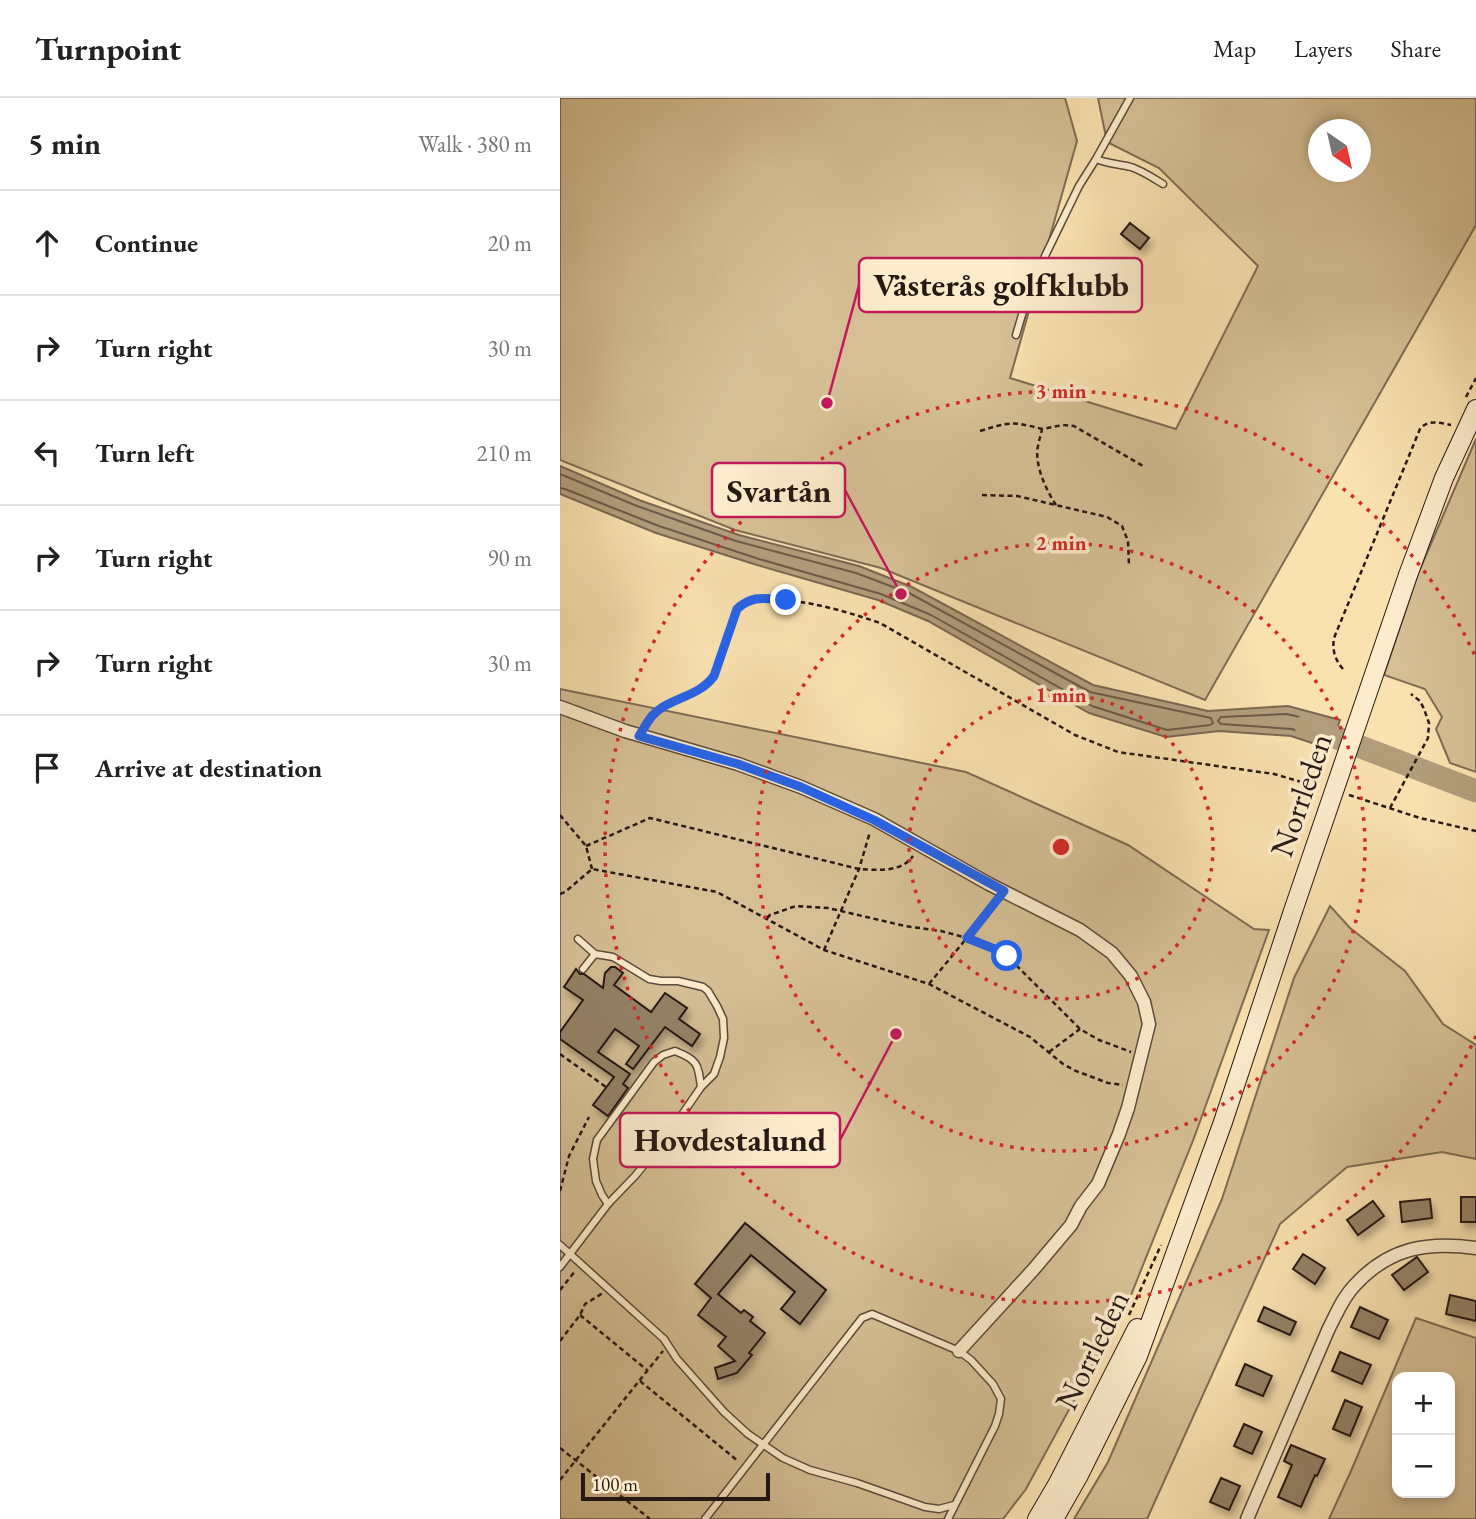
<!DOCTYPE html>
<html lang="en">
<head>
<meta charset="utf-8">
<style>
	:root { --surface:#fff; --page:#f2f2f2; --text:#222; --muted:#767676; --line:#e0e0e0 }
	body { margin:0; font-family:"EB Garamond",serif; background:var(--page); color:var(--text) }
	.controls { position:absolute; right:21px; bottom:21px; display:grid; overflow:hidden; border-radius:14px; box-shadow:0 4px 10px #0003 }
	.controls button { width:63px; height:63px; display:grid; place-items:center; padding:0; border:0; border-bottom:2px solid var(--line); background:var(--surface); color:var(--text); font:35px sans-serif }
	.compass { position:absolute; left:748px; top:21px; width:63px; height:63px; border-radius:50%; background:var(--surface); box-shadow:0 4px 10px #0003; rotate:146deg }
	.scale { position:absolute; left:21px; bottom:18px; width:189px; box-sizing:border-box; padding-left:7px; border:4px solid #261914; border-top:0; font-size:19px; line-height:24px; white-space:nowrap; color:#261914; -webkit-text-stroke:5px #fceccc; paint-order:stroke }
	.stop { position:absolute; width:21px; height:21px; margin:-16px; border:5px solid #2563eb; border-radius:50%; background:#fff }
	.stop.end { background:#2563eb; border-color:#fff; box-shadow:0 2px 7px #0008 }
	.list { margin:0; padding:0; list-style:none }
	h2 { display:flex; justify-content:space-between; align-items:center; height:91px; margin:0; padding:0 28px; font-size:30px }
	h2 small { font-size:23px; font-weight:400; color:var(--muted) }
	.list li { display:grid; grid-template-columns:46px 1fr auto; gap:21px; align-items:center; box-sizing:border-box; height:105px; padding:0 28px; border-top:2px solid var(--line) }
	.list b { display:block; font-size:26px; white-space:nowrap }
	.list em { font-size:23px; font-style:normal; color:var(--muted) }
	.icon { flex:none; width:38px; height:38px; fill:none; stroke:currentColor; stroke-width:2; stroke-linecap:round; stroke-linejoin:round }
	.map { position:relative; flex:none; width:916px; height:1421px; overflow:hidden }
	header { display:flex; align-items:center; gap:42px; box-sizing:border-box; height:98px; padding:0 35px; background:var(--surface); border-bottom:2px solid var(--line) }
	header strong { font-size:33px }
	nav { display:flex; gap:38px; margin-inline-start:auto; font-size:24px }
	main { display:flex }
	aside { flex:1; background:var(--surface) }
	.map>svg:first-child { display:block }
</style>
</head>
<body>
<header>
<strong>Turnpoint</strong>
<nav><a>Map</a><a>Layers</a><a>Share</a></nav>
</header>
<main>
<aside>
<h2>5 min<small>Walk · 380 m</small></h2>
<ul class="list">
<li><svg class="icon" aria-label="ahead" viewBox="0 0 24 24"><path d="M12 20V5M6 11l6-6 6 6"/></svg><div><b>Continue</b></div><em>20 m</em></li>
<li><svg class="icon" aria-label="right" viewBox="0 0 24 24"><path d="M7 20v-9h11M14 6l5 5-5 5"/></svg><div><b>Turn right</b></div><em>30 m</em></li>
<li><svg class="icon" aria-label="left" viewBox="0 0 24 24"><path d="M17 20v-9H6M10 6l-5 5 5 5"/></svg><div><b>Turn left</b></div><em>210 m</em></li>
<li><svg class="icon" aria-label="right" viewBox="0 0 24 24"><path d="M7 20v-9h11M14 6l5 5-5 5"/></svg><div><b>Turn right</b></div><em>90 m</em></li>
<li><svg class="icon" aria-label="right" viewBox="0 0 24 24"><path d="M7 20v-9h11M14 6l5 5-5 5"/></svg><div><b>Turn right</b></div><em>30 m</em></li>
<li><svg class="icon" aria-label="arrive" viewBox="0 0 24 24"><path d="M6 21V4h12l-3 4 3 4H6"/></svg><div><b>Arrive at destination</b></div></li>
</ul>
</aside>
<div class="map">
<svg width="916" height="1421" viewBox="0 0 916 1421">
	<defs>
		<filter id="shadow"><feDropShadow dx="3.5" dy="6" stdDeviation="3.5" flood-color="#0004"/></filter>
	</defs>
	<rect width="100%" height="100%" fill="#fae1b0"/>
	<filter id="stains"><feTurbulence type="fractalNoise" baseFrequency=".00286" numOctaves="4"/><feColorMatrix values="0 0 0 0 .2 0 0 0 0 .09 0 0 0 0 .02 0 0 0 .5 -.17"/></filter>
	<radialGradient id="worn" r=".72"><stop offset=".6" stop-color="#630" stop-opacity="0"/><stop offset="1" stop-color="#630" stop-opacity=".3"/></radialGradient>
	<path fill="#d6bf95" stroke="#7e6c54" stroke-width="2" fill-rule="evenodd" d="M0,0H505L517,43L450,280L616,331L698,168L599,70L547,44L538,0H916V127L645,602L321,470L175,432L0,362ZM758,32H800V74H758Z
		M916,341V674L890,665L876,631L882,619L865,591L824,577L858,476Z
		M0,591L406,674L568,747L694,831L709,832L634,1040L571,1197L466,1391L443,1421H0Z
		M770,808L790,830L845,873L883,926L916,947V1061L882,1054L787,1069L720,1126L587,1421H514L548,1364L662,1101L734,880Z
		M856,1220L916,1240V1421H769L791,1373ZM837,1279H890V1395H837Z"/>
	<path fill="#b29d7b" stroke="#7a6852" stroke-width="2" d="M0,368L79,402L179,437L299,468L352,489L533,587L648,613L728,608L780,622L770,651L731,638L659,633L606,639L529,615L368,523L318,502L197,467L96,435L0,396Z"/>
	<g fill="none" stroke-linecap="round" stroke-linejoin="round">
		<path stroke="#6c5b48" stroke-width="2" d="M0,376L77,408L176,443L296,475L349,495L530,594L651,620L653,625L650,627L607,632L532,608L371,517L321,496L199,461L99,428L5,391L0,390
			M727,616L768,626L770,630L767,639L763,641L732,631L661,626L658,623L661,619Z"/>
		<path stroke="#b29d7b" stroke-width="23" d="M746,628L916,693"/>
	</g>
	<path fill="#948165" stroke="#261914" stroke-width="2" filter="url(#shadow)" d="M570,125L589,140L580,151L561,136Z
		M51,869H55L63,875L54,887L91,914L105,895L127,910L119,921L140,936L132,948L105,929L73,971L66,966L79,948L55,931L38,954L70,976L63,986L68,990L48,1018L33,1007L54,979L0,941V934L23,902L4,889L16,871L20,876H24L43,890L45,875Z
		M901,1099H916V1124H901Z
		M870,1101L872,1120L842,1124L840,1104Z
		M813,1103L824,1118L798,1137L787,1122Z
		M185,1125L266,1192L240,1226L221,1211L235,1194L191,1157L158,1196L181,1215L184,1212L193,1219L190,1223L205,1235L189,1255L192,1257L177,1275L158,1281L155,1270L175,1263L158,1248L166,1239L138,1217L151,1200L135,1186Z
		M743,1156L765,1170L755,1186L733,1171Z
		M857,1159L868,1174L844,1192L832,1177Z
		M890,1197L916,1203V1223L886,1216Z
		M704,1209L736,1224L730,1237L698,1223Z
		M800,1209L828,1222L819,1241L791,1229Z
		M780,1254L811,1267L802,1286L772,1273Z
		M685,1266L712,1278L703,1298L676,1287Z
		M785,1302L802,1309L790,1338L773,1331Z
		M684,1326L702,1334L692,1356L674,1348Z
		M731,1347L765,1361L757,1378L755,1377L741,1409L718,1399L732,1367L724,1363Z
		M661,1380L680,1388L669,1412L650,1404Z"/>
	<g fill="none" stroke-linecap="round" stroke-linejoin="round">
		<defs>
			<path id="lane" d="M536,61C548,66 559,66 571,69C583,73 593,80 603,86
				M474,181C481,191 485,193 497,193
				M456,237L467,200L486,156L519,88L536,61L570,0
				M23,871L35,856
				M48,1106L42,1097L36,1083L33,1061L37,1042L94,964L103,957L115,953C138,962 138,966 141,989
				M0,1147L104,1241L117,1261L164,1314L188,1336L223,1360L250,1372L297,1385L365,1409L379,1411L394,1407
				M0,1169L48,1106L75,1078L106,1040L141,989L154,976L160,959L164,940L163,921L157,908L148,893L143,889L118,883H101L89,881L53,859L35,856L18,841
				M145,1421L302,1220L312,1216L399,1253L411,1262L433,1286L441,1301L439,1316L435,1328L388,1421"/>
			<path id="street" d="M0,609L65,633L178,666L241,689L314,721L429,786L520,832L552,855L571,878L584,904L589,926L568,1010L559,1036L538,1086L521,1108L511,1127L473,1172L399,1253
				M687,1421L769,1230C777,1215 783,1199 795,1187C829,1150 867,1143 916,1150"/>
			<path id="secondary" d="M848,477L884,380L916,311
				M477,1421L498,1385L577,1230
				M494,1421L519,1377L578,1258L663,1024L733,813"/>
		</defs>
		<use href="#lane" stroke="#5b4b3b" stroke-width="9"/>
		<use href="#street" stroke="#5b4b3b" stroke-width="15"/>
		<use href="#secondary" stroke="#261914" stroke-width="20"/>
		<path stroke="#261914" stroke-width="2.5" stroke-dasharray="5 3.5" stroke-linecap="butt" d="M906,299L916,280
			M420,333C449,324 452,323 482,331
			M422,397L457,398L547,419L562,428L568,443L569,468
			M496,407C486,392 474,366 478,348C479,342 481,337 482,331L503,327L514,328L583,368
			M783,571C775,562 772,552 774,540L860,331C868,321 880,325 891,327
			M87,626C103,601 137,601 154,578L177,511C182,506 188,501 196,500C201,499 207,501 212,501C250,503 285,513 320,525L515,637L558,654L714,676L759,689
			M789,697L860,720L916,733
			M830,710L868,640L869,625L864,611L860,603L851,596
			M0,717L26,748L32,771
			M26,748L90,720L299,771C317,772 341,775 353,758
			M0,796L5,794L32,771L157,794L264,852L369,886L470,939L503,966L516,973L548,985L563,987
			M207,820L210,817L236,808L268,810L345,828L381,833L411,841L437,851L447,858L520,931L539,942L571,954
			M264,852L299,771L310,734
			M369,886L438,802
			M489,954L520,931
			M0,956L46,989
			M0,1093L9,1058L29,1019
			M0,1192L16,1172
			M20,1217L87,1272
			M569,1217L601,1147
			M0,1243L20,1217L25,1206L43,1195
			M80,1283L178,1363
			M0,1350L90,1421
			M0,1382L103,1253"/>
		<use href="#lane" stroke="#fceccc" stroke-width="6"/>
		<use href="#street" stroke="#fceccc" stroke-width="12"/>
		<use href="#secondary" stroke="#fceccc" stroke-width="18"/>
		<defs>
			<path id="secondary-bridge" d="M733,813L848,477"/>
		</defs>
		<use href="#secondary-bridge" stroke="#261914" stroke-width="20" stroke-linecap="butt"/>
		<use href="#secondary-bridge" stroke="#fceccc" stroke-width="18"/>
	</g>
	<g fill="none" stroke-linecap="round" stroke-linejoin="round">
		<path stroke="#2563eb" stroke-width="9" d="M226,502C206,501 193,496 177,511L154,578C138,600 109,599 92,618C87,624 83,632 79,638L178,666L241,689L314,722L444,793L407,840L437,852L447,858"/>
	</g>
	<g fill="none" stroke="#d62828" stroke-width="3.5" stroke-dasharray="3.5 7">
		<circle cx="501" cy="749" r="152"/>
		<circle cx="501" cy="749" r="304"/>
		<path d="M916 938A456 456 0 1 1 916 560"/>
	</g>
	<g text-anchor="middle" stroke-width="7" stroke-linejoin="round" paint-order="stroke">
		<g font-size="32" fill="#261914" stroke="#fceccc">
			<text transform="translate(741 697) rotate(-71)" y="11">Norrleden</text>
			<text transform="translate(532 1252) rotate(-64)" y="11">Norrleden</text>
		</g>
	</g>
	<circle cx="501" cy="749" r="10" fill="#d62828" stroke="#fceccc" stroke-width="3.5"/>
	<g font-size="21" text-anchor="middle" font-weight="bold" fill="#d62828" stroke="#fceccc" stroke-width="7" stroke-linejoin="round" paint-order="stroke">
		<text x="501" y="300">3 min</text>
		<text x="501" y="452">2 min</text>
		<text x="501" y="604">1 min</text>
	</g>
	<path fill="none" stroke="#c2185b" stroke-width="2.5" d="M267 305L299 187M341 496L285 392M336 936L280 1042"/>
	<g fill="#c2185b" stroke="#fceccc" stroke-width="2.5">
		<circle cx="267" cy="305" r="7"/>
		<circle cx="341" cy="496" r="7"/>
		<circle cx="336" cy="936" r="7"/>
	</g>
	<g fill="#fceccc" stroke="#c2185b" stroke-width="2.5">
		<rect x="299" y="160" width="283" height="54" rx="7"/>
		<rect x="152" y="365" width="133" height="54" rx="7"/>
		<rect x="60" y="1015" width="220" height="54" rx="7"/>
	</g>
	<g font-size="33" text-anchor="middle" font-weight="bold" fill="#261914">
		<text x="441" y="198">Västerås golfklubb</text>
		<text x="219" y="404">Svartån</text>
		<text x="170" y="1053">Hovdestalund</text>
	</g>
	<rect width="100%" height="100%" filter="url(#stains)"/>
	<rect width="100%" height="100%" fill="url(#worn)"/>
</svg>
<div class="controls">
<button>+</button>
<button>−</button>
</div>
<svg class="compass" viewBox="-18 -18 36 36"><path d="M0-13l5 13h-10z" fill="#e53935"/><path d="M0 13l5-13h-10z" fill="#767676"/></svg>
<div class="scale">100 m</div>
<div class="stop" style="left:447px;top:858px"></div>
<div class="stop end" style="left:226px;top:502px"></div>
</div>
</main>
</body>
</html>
